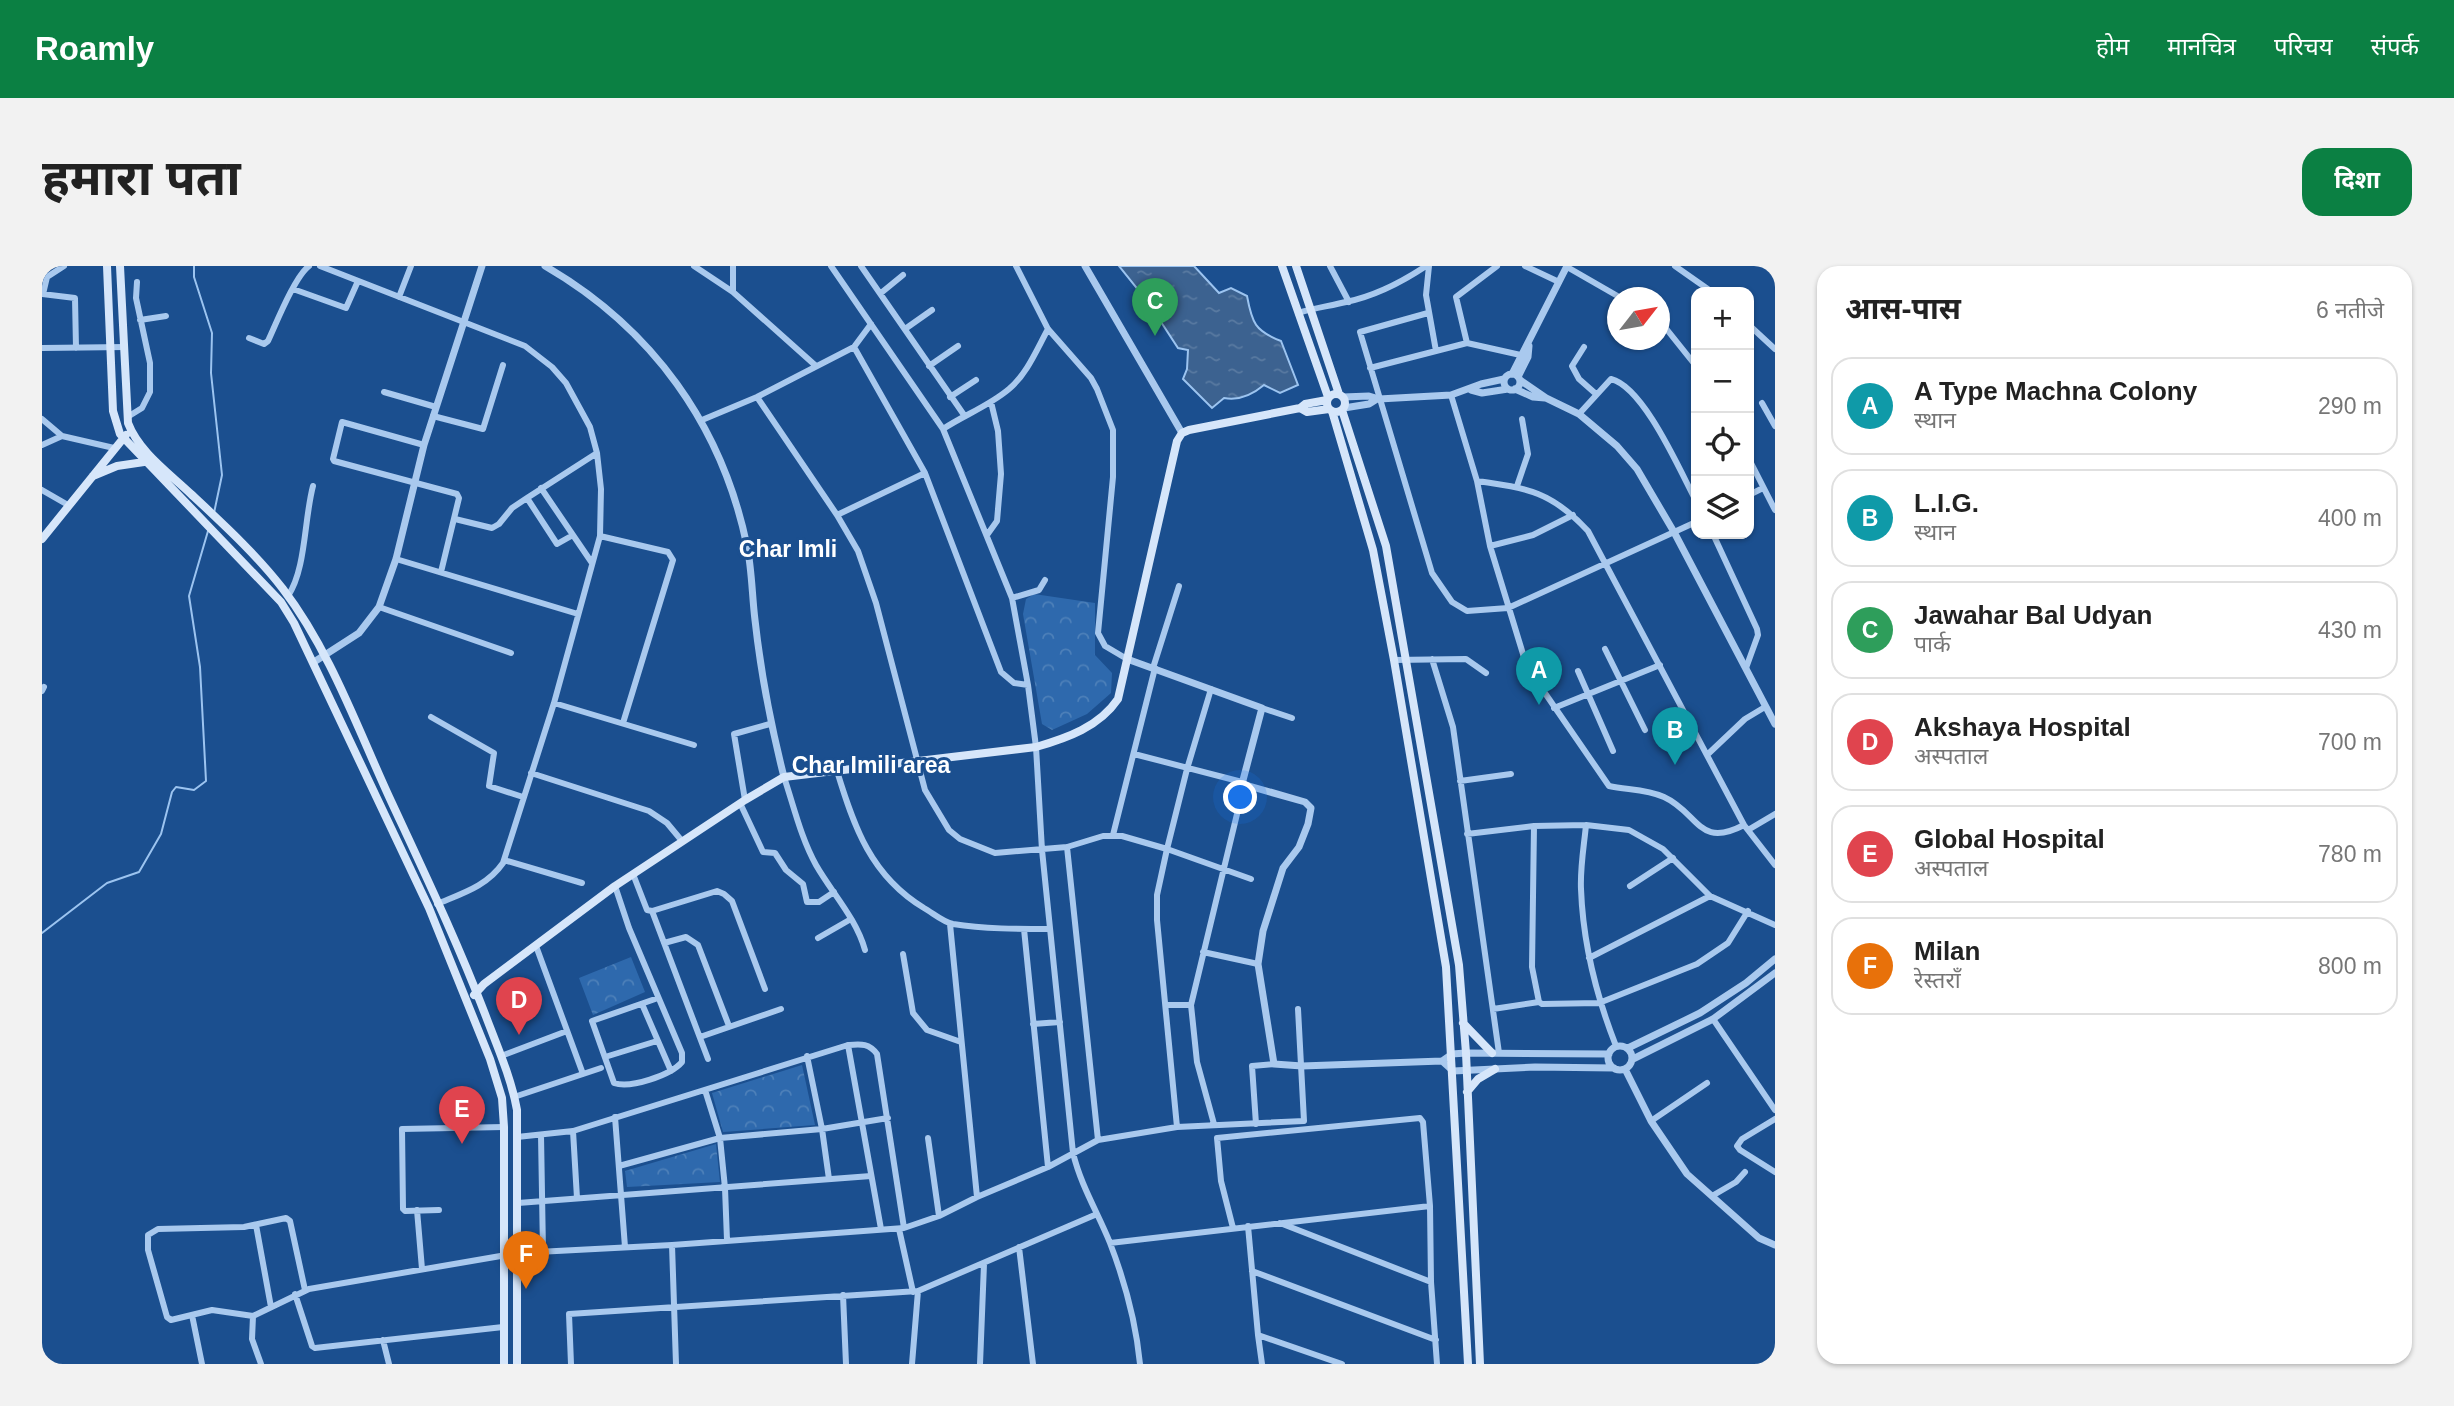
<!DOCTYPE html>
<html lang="hi">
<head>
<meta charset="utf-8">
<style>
	:root { --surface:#fff; --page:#f2f2f2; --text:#222; --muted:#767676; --line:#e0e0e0; --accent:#0b8043 }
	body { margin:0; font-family:Helvetica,"Noto Sans Devanagari",sans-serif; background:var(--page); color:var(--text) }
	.controls { position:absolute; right:21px; top:21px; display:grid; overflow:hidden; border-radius:14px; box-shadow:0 2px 5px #0004 }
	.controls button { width:63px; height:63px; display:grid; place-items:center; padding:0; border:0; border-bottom:2px solid var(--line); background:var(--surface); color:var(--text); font:35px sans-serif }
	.compass { position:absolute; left:1565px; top:21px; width:63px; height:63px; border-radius:50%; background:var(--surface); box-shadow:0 2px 5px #0004; rotate:59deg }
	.you { position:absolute; left:1199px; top:532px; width:24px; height:24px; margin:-18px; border:5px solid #fff; border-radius:50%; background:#1a73e8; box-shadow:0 0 0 10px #1a73e833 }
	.badge { display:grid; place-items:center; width:46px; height:46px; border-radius:50%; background:var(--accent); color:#fff; font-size:23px; font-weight:700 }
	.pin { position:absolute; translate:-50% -58px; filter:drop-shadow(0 2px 4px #0008) }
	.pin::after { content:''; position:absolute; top:37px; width:24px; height:21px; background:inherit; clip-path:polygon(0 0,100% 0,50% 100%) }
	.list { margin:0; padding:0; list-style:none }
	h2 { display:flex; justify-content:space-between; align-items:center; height:91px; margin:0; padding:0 28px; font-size:30px }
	h2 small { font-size:23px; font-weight:400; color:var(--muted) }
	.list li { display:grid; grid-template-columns:46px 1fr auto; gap:21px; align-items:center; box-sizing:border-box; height:98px; margin:0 14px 14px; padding:0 14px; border:2px solid var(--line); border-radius:21px }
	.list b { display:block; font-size:26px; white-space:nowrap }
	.list p { margin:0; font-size:23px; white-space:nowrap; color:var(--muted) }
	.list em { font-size:23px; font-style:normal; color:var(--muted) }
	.icon { flex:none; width:38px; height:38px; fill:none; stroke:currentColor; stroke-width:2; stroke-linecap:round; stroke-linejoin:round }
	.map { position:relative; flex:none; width:1733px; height:1098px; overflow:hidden; border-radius:21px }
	header { display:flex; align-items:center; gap:42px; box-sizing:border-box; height:98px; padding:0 35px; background:var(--accent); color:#fff }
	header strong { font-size:33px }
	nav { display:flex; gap:38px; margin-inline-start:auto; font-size:24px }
	.intro { display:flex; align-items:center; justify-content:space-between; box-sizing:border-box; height:168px; padding:0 42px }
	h1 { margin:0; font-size:49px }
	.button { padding:18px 32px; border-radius:21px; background:var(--accent); color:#fff; font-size:24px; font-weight:700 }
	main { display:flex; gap:42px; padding:0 42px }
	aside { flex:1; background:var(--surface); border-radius:21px; box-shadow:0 2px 5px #0004 }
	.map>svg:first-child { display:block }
</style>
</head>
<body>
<header>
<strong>Roamly</strong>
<nav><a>होम</a><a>मानचित्र</a><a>परिचय</a><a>संपर्क</a></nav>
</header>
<div class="intro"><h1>हमारा पता</h1><a class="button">दिशा</a></div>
<main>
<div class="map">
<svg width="1733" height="1098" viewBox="0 0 1733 1098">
	<defs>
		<pattern id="forest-crowns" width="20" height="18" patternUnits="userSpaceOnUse" patternTransform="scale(1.75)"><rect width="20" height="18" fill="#2e69ad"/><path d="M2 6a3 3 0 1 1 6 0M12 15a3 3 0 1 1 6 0" fill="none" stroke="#4d80b9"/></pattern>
		<pattern id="water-ripples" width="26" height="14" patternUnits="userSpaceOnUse" patternTransform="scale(1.75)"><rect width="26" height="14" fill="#3c6290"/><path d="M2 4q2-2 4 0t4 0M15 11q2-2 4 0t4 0" fill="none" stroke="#597aa1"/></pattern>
	</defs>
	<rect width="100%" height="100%" fill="#1b4f8f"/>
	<path fill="url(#forest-crowns)" d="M992,328L1053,337V389L1070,407L1069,427L1045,448L1010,464L1000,458L981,348L984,333Z
		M589,691L603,726L551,749L537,712Z
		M760,799L773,859L681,866L670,827Z
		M674,878L678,916L585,921L583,905Z"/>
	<path fill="url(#water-ripples)" stroke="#9cc4f0" stroke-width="2" d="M1077,0H1152L1177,27L1189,22L1205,30C1210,57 1213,65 1239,75L1256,119L1238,127L1222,119C1210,129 1197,135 1182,132L1170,142L1141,113L1145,103L1146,84L1136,82L1106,36Z"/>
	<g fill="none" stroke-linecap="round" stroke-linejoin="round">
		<path stroke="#9cc4f0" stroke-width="2" d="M152,0V11L170,67L169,107L180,209L172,247
			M0,667L65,617L97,606L119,568L130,526L134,521L152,524L164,515L158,401L147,330L166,265"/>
		<path stroke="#a9c9ee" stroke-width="6" d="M278,0L483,80L510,101L524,117L548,161L555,187L559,223L558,270L512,437L461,597C445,620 421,627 395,638
			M652,0L691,26L774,100
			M789,0L901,163L970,332L986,419L994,481L1000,584L1031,887C1039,920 1056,947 1068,977C1083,1016 1094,1057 1098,1098
			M819,0L922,149
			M974,0L1006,63L1049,112L1055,123L1071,164V211L1056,367L1063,380L1085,393
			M1288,0L1307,36
			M1387,0L1384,29L1394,85
			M1483,0L1517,16
			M1633,0L1670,26
			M1525,1L1579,32
			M251,23L304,42L316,15
			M691,26V0
			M839,27L861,9
			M0,28L33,32L34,82
			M1,28L5,11L22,0
			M357,31L369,0
			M1256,47C1272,42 1288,40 1304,36C1333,30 1360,16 1384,0
			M1386,47L1318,66L1390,307L1410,336L1425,345L1466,342L1654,256
			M98,54L124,50
			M1618,55L1654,100
			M1707,59L1733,83
			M863,63L890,44
			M207,72L222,78L226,75C234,58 253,10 267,0
			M1425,77L1414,31L1455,0
			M812,81L883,207L959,406L972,417L986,419
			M1542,81L1530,100L1537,113L1554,128
			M0,82L83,81
			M887,100L916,80
			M1328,102L1425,77L1483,90
			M342,126L394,141
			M1409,129L1435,215L1448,280L1485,401L1567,520C1585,524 1604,523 1622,531C1657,547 1656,583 1702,559
			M715,131L795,249L816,285L834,337L883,524L907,564L918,573L953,587L1025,581L1061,570H1080L1125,583L1209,613
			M908,131L934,114
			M1720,137L1733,160
			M1537,148L1569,113C1602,121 1638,205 1654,235
			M87,150L100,142L108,126V97L94,32L95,16
			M391,150L441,163L461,99
			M0,153L20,170L72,182
			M660,154L715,131L812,81L829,58
			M901,163C922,149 947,140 967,123C985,108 995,83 1006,63
			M0,179L20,170
			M382,179L300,156L291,193L292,195L415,228L417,232L399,306
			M1707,193L1733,244
			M1435,215C1486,222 1510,226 1546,265L1702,559L1733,599
			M1475,220L1486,188L1480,153
			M499,222L550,297
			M0,224L26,239
			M1707,229L1721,222
			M485,232L515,278L531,269
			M795,249L883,207
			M413,253L450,262L457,258L470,242L485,232L555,187
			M1671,268L1715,363L1716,369L1704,402
			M945,269L955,255L959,208L956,165L949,136
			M558,270L626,286L631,294L581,457
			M1448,280L1491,269L1531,249
			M354,293L536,348
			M246,330C264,303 262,254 271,220
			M970,332L997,324L1003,314
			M337,341L469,387
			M1563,383L1603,464
			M1390,393L1411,461L1457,787
			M1352,394L1424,393L1444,407
			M1111,402L1137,320
			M1536,405L1571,485
			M0,425L2,421
			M512,437L652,479
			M1220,442L1250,452
			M1512,442L1618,399
			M389,451L452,487L447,520L481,531
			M1092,488L1200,516
			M1665,489L1703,453L1723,441
			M795,505C812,561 829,610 882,642C891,647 901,656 911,658C942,663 976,663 1008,663
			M489,507L607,545L625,557L640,575
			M742,511C752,541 759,572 774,599C790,627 814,652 823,684
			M1418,515L1469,508
			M703,534L692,468L728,458
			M698,537L721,586L733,587L744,604L761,618L765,636H777L792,626
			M1544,559C1542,580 1538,602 1539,623C1541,678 1554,729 1574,780
			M1492,560L1490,701L1497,736L1500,738L1557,737L1655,698L1686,677L1706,645
			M1706,564L1733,548
			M1425,568L1492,560L1544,559L1587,564L1621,583L1668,630L1733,659
			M1071,569L1113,402
			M1025,581L1056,874
			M462,594L540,617
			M591,608L605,644L610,645L675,625L682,628L690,635L723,723
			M573,620L587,662L640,787V796C629,809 588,823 572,817L550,755L616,732
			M1588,620L1631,592
			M610,645L666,793
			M908,658L935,931
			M982,663L1006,901
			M776,672L809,653
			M622,677L644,671L656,679L687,760
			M494,680L541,808
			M1161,686L1216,698
			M861,688L871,747L885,764L919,776
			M1547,692L1668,630
			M600,738L629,805
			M1124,739H1149
			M1451,743L1497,736
			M1671,753L1733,844
			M991,758L1018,756
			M658,771L739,743
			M806,779C819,778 827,777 835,788L862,962
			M459,790L525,765
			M765,790L780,863L787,913
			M563,791L615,775
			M663,824L678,872L683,922L685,974
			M472,831L559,802
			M573,851L583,981
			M1733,853L1700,873L1695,880L1698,884L1733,906
			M1609,855L1665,817
			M1172,858L1155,796L1149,739L1202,519
			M1214,858L1210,800L1232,798
			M1135,861L1115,654V629L1125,583L1145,503L1169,423
			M531,865L535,932
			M499,869L501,986
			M475,871L531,865L806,779L839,963
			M886,872L897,950
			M577,900L678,872L780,863L846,852
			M1670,930L1694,916L1703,906
			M476,937L829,910
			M375,944L380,1003
			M397,944L363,945L361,943L360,863L462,861
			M1238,957L1389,1016
			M214,959L229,1041
			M1206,960L1216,1069L1300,1098
			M1191,962L1179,915L1175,872L1378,852L1381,856L1388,940L1389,1016L1395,1098
			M857,963L871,1026
			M1068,977L1388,940
			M630,979L634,1098
			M977,981L991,1098
			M1210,1005L1394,1074
			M263,1024L248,955L244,952L202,961L116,963L106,969V984L125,1051L129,1054L170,1044L211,1050L267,1023L476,987L630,979L862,962L897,950L935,931L1006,901L1056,874L1135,861L1262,855L1256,743
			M253,1028L270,1080L273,1082L461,1061
			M801,1029L804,1098
			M150,1049L160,1098
			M211,1050L210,1073L219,1098
			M1216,1069L1220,1098
			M341,1074L347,1098
			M529,1098L527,1048L876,1025L1055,948
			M870,1098L876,1025
			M938,1098L942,998"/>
		<path stroke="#a9c9ee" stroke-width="7" d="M503,0C610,62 680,159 705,280C710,304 710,330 713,354C719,408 729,460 742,511
			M1043,0L1140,167
			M1470,108L1525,0
			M1462 116a8 8 0 1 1 16 0a8 8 0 1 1-16 0Z
			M1476,111L1486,91L1487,80
			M1478,114L1504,132L1537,148L1575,180L1595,203L1632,266L1733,458
			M1473,123L1491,131L1503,132
			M1429,124L1440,127L1466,123
			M1301,131L1327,130L1337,133L1409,129L1439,118L1462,113
			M1302,142L1327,138L1335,133
			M1085,393L1220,442L1200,518L1263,536L1269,542L1266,558L1257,581L1241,602L1221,665L1216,698L1232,798L1260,800L1400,795L1410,788L1424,787L1567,788
			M272,396L317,367L337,341L354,293L382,179L440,0
			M1566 792a12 12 0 1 1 24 0a12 12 0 1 1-24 0Z
			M1586,782L1658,747L1704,717L1733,693
			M1591,793L1671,753L1733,707
			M1400,795L1411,805L1493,801L1572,802
			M1583,803L1609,855L1645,908L1717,972L1733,979"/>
		<path stroke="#d6e6fa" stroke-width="8" d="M65,0L71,145L78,168L239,336L252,357L387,642L448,793L460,832L462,861V1098
			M78,0L86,157C97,186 127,207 149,228C181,258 214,288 241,323C289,386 316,464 349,535C382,606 415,675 443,748C455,780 469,811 475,844V1098
			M1240,0L1286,131
			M1254,0L1297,128
			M1285 137a9 9 0 1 1 18 0a9 9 0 1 1-18 0Z
			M1258,142L1265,146L1287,143
			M1300,144L1344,280L1417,699L1424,787L1438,1098
			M1290,145L1331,284L1352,394L1404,701L1426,1098
			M51,210L75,200L102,196
			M0,273L84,169
			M432,729L442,718L573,620L703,534L742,511L994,481C1025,472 1057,461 1076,433L1135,175L1140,167L1147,164L1258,142L1263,138L1285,134
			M1421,757L1450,787
			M1425,826L1436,813L1453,803"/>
	</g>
	<g text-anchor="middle" stroke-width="6" stroke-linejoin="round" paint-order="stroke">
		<g font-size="23" font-weight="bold" fill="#fff" stroke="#1b4f8f">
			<text x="746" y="291">Char Imli</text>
			<text x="829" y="507">Char Imili area</text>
		</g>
	</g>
</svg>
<div class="controls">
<button>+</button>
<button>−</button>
<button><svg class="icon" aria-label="locate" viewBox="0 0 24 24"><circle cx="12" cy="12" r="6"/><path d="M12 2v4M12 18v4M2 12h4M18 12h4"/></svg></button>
<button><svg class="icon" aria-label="layers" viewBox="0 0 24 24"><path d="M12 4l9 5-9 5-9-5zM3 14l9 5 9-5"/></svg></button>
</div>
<svg class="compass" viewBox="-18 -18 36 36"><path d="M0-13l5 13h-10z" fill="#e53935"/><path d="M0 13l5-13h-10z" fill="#767676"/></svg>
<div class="you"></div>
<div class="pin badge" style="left:1497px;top:439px;background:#0f9aa8">A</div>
<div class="pin badge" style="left:1633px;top:499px;background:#0f9aa8">B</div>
<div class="pin badge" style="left:1113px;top:70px;background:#2e9e5b">C</div>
<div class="pin badge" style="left:477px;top:769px;background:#e0444e">D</div>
<div class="pin badge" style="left:420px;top:878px;background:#e0444e">E</div>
<div class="pin badge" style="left:484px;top:1023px;background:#e8710a">F</div>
</div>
<aside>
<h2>आस-पास<small>6 नतीजे</small></h2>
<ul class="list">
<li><span class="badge" style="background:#0f9aa8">A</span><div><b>A Type Machna Colony</b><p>स्थान</p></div><em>290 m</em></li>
<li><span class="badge" style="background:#0f9aa8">B</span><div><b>L.I.G.</b><p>स्थान</p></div><em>400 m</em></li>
<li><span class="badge" style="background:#2e9e5b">C</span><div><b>Jawahar Bal Udyan</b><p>पार्क</p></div><em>430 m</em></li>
<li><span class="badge" style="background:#e0444e">D</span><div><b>Akshaya Hospital</b><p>अस्पताल</p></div><em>700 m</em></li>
<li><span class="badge" style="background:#e0444e">E</span><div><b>Global Hospital</b><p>अस्पताल</p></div><em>780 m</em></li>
<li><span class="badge" style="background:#e8710a">F</span><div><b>Milan</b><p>रेस्तराँ</p></div><em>800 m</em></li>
</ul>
</aside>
</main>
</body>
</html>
